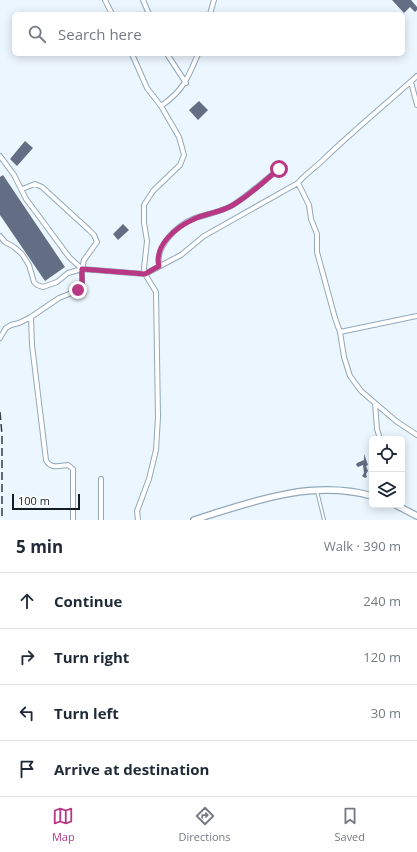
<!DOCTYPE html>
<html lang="en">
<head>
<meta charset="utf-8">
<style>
	:root { --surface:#fff; --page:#f2f2f3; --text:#1f2937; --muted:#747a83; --line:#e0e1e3; --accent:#b83884 }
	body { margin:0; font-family:"Open Sans",sans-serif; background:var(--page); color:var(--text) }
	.controls { position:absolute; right:12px; bottom:12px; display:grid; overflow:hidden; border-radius:6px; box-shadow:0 2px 10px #0003 }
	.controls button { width:36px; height:36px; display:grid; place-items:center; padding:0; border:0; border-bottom:1px solid var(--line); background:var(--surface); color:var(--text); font:20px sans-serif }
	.scale { position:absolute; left:12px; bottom:10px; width:68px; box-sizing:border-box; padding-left:4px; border:2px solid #141d24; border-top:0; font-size:11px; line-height:14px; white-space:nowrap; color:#141d24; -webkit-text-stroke:3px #fff; paint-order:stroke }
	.stop { position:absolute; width:12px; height:12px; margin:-9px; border:3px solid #b83884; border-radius:50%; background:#fff }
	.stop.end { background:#b83884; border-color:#fff; box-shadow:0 1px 4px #0008 }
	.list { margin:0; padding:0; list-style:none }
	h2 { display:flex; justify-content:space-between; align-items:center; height:52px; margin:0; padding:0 16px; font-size:17px }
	h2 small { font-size:13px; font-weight:400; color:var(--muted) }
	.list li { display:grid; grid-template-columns:26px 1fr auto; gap:12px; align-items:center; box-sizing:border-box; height:56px; padding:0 16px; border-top:1px solid var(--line) }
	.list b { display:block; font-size:15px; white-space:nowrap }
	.list em { font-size:13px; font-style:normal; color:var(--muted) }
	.icon { flex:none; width:22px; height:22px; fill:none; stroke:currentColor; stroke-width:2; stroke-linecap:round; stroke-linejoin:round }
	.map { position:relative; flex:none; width:417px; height:520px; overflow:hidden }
	.search { position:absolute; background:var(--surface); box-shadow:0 2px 10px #0003; left:12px; right:12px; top:12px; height:44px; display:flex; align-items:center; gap:10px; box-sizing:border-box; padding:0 14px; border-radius:6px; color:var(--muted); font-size:15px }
	.sheet { height:276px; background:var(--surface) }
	nav { display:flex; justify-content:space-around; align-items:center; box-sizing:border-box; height:56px; border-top:1px solid var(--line); background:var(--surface); font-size:11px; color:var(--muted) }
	nav a { display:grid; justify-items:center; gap:2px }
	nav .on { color:var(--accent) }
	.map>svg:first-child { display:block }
</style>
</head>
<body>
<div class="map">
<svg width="417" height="520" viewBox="0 0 417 520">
	<rect width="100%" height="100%" fill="#ecf6fe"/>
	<path fill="#636e84" d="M392,0H411L417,7V10L415,12L410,7L404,13Z
		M199,101L208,110L198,120L189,110Z
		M25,141L33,148L17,166L10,159Z
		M3,175L65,267L45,281L0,215V177Z
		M123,224L129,230L118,240L113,234Z
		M364,454L368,465L366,466L368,471L366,474L367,477L365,478L362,476L364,473L363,465L358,467L356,465L357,463L364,460Z"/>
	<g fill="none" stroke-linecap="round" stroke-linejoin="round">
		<defs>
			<path id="service" d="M317,491L324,520"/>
			<path id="minor" d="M105,0L112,14
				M143,0L149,14
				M210,14L214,0
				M132,54L147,88L161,106L179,137L184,155L180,165L153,191L144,205V223L147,241L144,268L145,274L156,292L158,417L156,450L149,479L137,511L138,520
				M167,54L186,83
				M411,82L417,105
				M161,106C183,91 188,78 198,54
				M0,156L14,175L26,199L38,215L69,257L82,269
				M298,183L309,205L311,219L317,234V252L335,318L340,332L344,357L350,376L361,391L375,403L377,429L380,439
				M0,236L5,242L14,247L22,254L29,265L34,282L37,285L43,287L57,282L68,273L82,269L145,274L181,255L204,236L298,183C305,174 315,168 323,160C353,131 386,104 417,76
				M159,266C155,246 177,225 195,218C208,214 221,212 233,205C249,195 264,181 279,169
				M31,317L32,345L46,460C50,469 59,466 68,465L73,469V520
				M340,332L417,316
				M0,338L6,328L11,325L19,323L31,317L59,298L79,290L82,286V269L84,260L97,242L94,235L89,230L42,187L35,184L22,189
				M375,403L396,421L417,435
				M101,520V479"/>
			<path id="secondary" d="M396,505L417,516
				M194,520C251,502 311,479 372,496"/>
		</defs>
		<use href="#service" stroke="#91a8bb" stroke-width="4"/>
		<use href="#minor" stroke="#91a8bb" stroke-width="6"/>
		<use href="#secondary" stroke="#91a8bb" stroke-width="8"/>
		<use href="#service" stroke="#fff" stroke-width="2"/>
		<use href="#minor" stroke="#fff" stroke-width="4"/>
		<use href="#secondary" stroke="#fff" stroke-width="5.5"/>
		<path stroke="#363f46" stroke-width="1.5" stroke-dasharray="8 4" stroke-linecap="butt" d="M0,412L2,435V520"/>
	</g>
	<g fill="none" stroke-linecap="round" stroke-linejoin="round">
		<path stroke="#b83884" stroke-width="5" d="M78,290C85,284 81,277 82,269L145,274L159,266C154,246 175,228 192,220C205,213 220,213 233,205C249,196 264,181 279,169"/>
	</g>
</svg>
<div class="controls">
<button><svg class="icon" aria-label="locate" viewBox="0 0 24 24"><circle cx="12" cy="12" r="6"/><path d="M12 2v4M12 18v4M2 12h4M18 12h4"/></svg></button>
<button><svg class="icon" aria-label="layers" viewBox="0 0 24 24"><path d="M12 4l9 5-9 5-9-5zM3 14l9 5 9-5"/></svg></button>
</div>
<div class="scale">100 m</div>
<div class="stop" style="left:279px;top:169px"></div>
<div class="stop end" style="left:78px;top:290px"></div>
<div class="search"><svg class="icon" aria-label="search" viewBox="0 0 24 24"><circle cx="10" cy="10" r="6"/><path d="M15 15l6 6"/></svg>Search here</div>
</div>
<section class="sheet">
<h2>5 min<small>Walk · 390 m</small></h2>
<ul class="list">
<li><svg class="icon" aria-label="ahead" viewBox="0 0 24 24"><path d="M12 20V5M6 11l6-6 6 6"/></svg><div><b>Continue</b></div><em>240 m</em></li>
<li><svg class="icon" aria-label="right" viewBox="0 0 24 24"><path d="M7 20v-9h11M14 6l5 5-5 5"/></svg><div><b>Turn right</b></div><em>120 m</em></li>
<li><svg class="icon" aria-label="left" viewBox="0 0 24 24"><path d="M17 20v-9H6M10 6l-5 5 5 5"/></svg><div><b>Turn left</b></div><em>30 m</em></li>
<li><svg class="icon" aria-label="arrive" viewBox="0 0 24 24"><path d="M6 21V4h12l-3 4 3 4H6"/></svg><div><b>Arrive at destination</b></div></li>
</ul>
</section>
<nav>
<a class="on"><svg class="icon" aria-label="map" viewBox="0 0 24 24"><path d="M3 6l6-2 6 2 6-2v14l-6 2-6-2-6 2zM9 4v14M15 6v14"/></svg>Map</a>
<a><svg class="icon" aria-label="directions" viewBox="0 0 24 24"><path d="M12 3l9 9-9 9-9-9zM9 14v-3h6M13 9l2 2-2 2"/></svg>Directions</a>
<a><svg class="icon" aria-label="saved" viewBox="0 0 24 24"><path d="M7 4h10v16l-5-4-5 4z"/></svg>Saved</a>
</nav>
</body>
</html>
